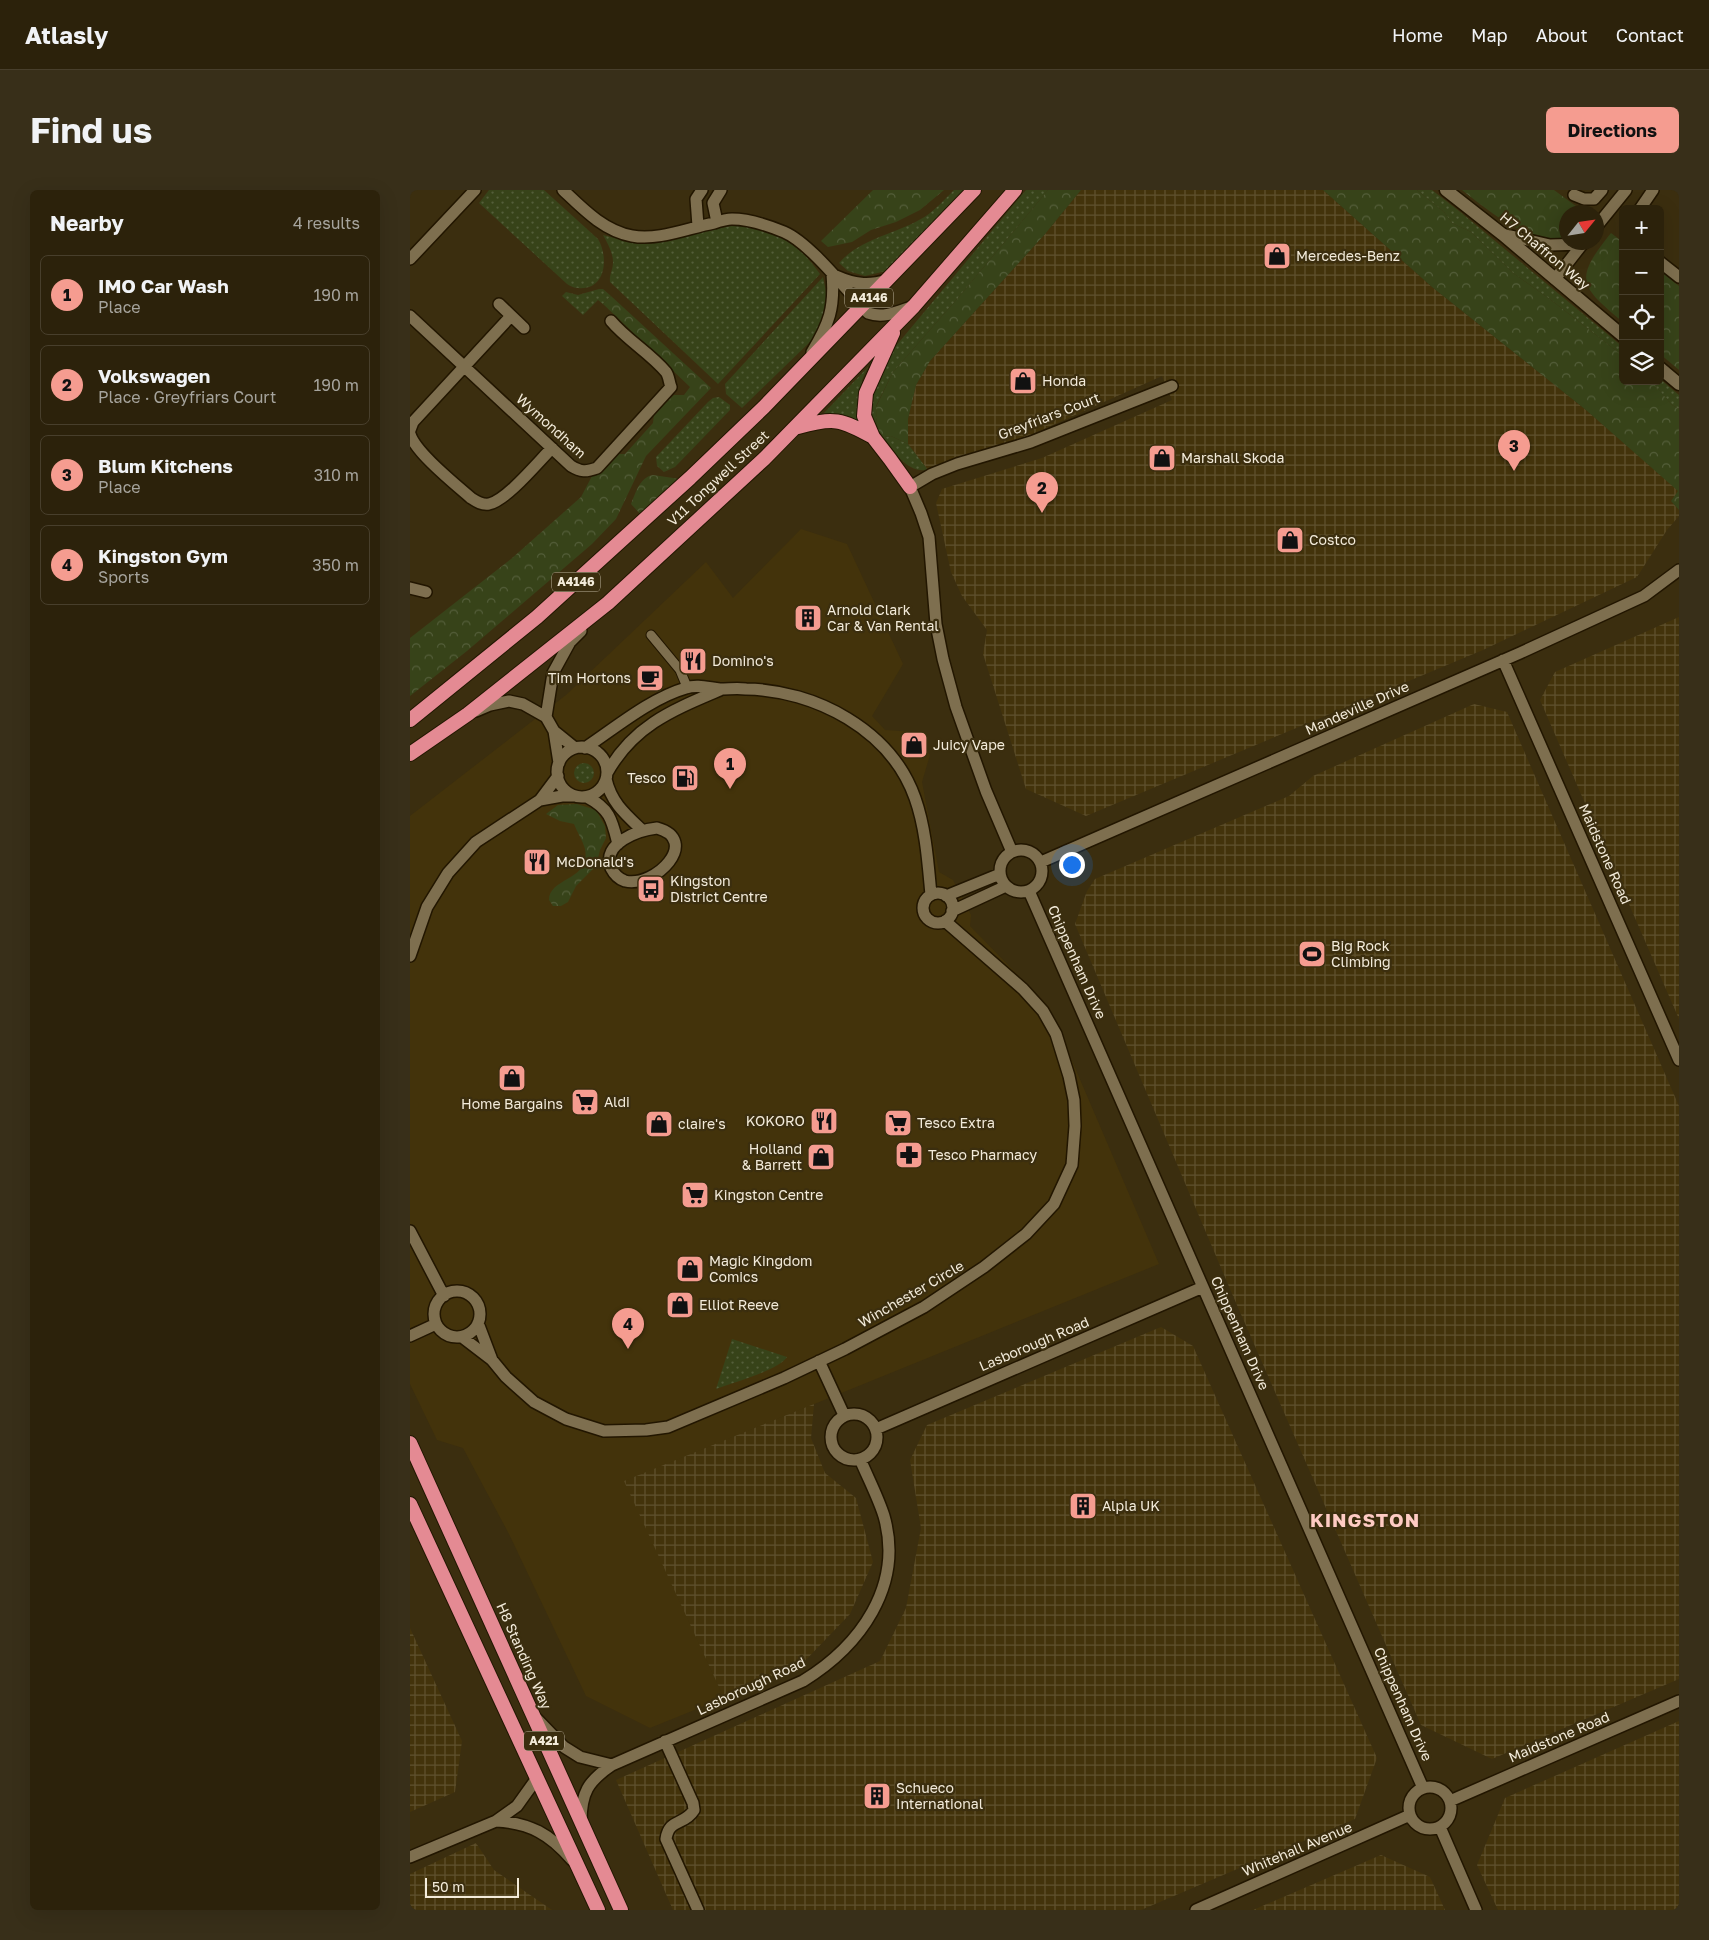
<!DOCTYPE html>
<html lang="en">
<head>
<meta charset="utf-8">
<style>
	:root { --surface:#2c220b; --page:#382f19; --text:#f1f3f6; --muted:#a6a49d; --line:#483f2c; --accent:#f59c90 }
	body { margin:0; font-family:"Golos Text",sans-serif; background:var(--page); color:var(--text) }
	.controls { position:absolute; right:15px; top:15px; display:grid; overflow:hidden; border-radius:8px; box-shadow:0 5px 20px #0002 }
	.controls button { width:45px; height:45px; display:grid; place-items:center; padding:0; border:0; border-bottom:1px solid var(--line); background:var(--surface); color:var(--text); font:25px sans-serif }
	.compass { position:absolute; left:1149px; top:15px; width:45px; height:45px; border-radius:50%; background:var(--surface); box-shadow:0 5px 20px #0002; rotate:60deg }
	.scale { position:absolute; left:15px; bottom:12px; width:94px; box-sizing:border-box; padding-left:5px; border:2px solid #f3ebda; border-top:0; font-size:14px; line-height:18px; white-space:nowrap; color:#f3ebda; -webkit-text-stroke:4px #3b2e0f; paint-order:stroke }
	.you { position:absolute; left:661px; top:674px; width:18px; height:18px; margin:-12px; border:4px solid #fff; border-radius:50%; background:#1a73e8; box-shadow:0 0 0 8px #1a73e833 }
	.badge { display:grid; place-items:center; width:32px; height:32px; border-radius:50%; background:var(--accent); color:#111; font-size:16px; font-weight:700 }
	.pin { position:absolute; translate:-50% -41px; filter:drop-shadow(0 1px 2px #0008) }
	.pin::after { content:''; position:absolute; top:26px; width:18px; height:15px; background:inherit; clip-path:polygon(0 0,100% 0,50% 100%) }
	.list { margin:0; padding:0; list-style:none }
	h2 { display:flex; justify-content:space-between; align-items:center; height:65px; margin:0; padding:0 20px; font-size:21px }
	h2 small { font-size:16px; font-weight:400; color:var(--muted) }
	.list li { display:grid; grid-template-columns:32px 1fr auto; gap:15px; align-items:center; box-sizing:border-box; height:80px; margin:0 10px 10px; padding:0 10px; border:1px solid var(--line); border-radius:8px }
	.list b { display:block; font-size:19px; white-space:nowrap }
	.list p { margin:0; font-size:16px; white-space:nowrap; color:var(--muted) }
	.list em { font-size:16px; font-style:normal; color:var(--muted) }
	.icon { flex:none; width:28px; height:28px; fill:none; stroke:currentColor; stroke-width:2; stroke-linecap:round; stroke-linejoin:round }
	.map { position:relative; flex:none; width:1269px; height:1720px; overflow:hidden; border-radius:8px }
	header { display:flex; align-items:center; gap:30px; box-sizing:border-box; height:70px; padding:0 25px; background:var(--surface); border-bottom:1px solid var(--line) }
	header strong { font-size:24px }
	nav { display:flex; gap:28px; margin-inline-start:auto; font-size:18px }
	.intro { display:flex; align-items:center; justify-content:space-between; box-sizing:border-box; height:120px; padding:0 30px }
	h1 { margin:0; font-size:35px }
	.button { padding:12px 22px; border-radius:8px; background:var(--accent); color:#111; font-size:18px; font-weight:700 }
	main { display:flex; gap:30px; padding:0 30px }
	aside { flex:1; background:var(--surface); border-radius:8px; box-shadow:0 5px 20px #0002 }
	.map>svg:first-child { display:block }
</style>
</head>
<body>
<header>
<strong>Atlasly</strong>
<nav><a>Home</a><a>Map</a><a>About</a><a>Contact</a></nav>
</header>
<div class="intro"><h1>Find us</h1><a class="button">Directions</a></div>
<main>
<aside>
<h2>Nearby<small>4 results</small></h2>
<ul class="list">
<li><span class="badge">1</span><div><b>IMO Car Wash</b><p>Place</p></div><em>190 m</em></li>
<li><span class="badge">2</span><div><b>Volkswagen</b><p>Place · Greyfriars Court</p></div><em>190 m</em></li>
<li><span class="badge">3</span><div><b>Blum Kitchens</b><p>Place</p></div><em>310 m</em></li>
<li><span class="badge">4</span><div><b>Kingston Gym</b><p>Sports</p></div><em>350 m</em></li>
</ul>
</aside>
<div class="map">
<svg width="1269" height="1720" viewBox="0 0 1269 1720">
	<defs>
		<pattern id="industrial-grid" width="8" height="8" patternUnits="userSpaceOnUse" patternTransform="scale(1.25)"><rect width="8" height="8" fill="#43330b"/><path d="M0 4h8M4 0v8" fill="none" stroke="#5f512e"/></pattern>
		<pattern id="grass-dots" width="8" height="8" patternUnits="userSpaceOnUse" patternTransform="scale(1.25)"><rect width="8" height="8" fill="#374319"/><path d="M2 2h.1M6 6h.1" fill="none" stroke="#545e3a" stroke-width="1.8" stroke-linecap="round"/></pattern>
		<pattern id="forest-crowns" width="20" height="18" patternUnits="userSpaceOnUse" patternTransform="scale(1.25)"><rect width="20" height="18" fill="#374319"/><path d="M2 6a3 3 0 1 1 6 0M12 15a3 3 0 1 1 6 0" fill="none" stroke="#545e3a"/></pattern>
	</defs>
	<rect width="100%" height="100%" fill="#3b2e0f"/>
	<path fill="#43330b" d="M391,339L437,354L493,474L462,526L475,540L504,542L520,565L512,592L529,682L543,690L561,725L560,736L639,817L749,1074L215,1291L314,1508L240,1538L176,1506L99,1344L53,1258L27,1250L0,1194V626L156,505L296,372L323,408Z"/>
	<path fill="url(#industrial-grid)" d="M671,0H913L1022,97L1176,220L1269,301L1261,311L1269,320V326L1257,340L1227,387L1073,460L676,626L616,599L573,464L577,440L552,406L541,382L526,313L532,299L632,268L762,210L752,186L616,247L518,280L498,254V229L506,195L520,171L635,44Z
		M1269,427V829L1130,510L1145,482Z
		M1064,514L1097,522L1269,916V1489L1082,1569L1011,1535L823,1106L665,734L677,701L685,689L879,606L903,586Z
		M751,1137L783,1156L967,1568L945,1629L731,1720H263L206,1590L470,1471L496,1418L511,1338L500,1270L517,1235Z
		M404,1214L401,1248L415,1283L446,1308L463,1372L440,1424L390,1476L314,1508L214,1291Z
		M0,1438L52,1551L45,1602L0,1622Z
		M1269,1531V1720H1088L1067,1675L1095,1608Z
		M66,1653L84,1680L142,1720H0V1684Z
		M971,1665L1020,1687L1035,1720H843Z"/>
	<path fill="url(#grass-dots)" d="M79,0H134L188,49C199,67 196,101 168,98C164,98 160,96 157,94L69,13Z
		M544,0H554L476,81L455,86L438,81L429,73C450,49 482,45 509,30C523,23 533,11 544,0Z
		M616,0H638L548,108L483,182L466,216L467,239C452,209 469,182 485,157Z
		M1007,0H1022L1049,21L1213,157V166L1141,110L1103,83L1061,42L1042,33L1034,22Z
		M332,35C369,41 389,54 410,84L308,194L200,92C199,85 203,80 203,72C203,63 198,54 193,45C206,48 219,53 232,53C266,53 298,37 332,35Z
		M413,87L417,107L413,127L403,149L332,218L316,204L315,194Z
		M189,99H193L201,106L193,114L188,110L173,125L152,106L156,102L168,105Z
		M458,177L452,190L449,206L450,229L449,231L431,224H413Z
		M1250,189L1269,205V219L1262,215L1241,191H1250Z
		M309,207L320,215V220L265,277L254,282L247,276L246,267L298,212L303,208Z
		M481,246L498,254L518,280C496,283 485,262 473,247Z
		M164 583a10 10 0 1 1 20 0a10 10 0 1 1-20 0Z
		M322,1149L377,1167C369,1180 322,1193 306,1199Z"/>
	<path fill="url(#forest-crowns)" d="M463,0H534L510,20L486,32L461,40L442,52L418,57L411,51Z
		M638,0H671L635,44L520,171L506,195L498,229V254L481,246L473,247L467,239L466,217L483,182L548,108Z
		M913,0H1007L1034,22L1042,33L1061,42L1103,83L1141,110L1213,166V191H1241L1244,194L1262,215L1269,219V320L1261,311L1268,301L1176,220L1022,97Z
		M1052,0H1144L1174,22H1156V49C1115,52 1083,24 1052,0Z
		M1201,43L1213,52V132C1170,96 1163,90 1201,43Z
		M1250,81L1269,96V180L1250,164Z
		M201,106L301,198L236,266L206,329L182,354L57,461L0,506V448L101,369L171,307L182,286L192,282L209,264H215L243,233L244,224L264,205H274L280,197L193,114Z
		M243,285L270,289L232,326L221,314C226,302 230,287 243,285Z
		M167,614L186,620L195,636L196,648L190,660L187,672L184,678L166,696L158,712L151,716H143L139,710C139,687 181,691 175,659C173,651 167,642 164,634L150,631L136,624L148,615Z"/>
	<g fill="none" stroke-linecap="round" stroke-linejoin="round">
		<defs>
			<path id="pedestrian" d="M241,445L270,480L277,497"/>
			<path id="minor" d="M153,0C173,19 194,41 222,46C248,51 278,38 304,33C310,31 316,29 322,29C340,29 357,35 374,42C400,53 437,101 458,123C474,129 489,121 504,116
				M1164,5L1174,9H1184L1192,0
				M1230,19L1243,0
				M307,32L303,13L311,0
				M288,36L286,9L292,0
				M1186,37L1216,0
				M1092,44L1140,55L1173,54
				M0,69L65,0
				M1250,72L1269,87
				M426,86C444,94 458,96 477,90
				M1145,89L1174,52
				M89,114L114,138
				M0,126L161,276C171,282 176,282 187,278L261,197C259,192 259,186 256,182C240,163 217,150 201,131
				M402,162C419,134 425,118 422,84
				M0,240L3,232L101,126
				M0,244C5,262 45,294 61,308C67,312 72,315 79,314C97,310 128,272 142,258
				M0,398L16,402
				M1093,470L1269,870
				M66,521L80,515L99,511L113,514L136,527L144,541L165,558
				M136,527L143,483L160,452L171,441
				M144,541L149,573
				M147 582a25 25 0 1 1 50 0a25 25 0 1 1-50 0Z
				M175,558C205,538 241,508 276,498C287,494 299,498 310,499C319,499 328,498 336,499C405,500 481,540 505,608C516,639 518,673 521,705
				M197,583C224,535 263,520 310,500
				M196,589C201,612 215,624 232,640
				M177,607C200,619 202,630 208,654
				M130,610L148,586
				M247,638C291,650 246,698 215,691C209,689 204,684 201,678C191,653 229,640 247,638Z
				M590 681a21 21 0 1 1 42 0a21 21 0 1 1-42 0Z
				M602,662L576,601L546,517L533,469L526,434L519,347L511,323L500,297L522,284L547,274L621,252L762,196
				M631,672L1110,463L1234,406L1269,380
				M619,701C751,999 883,1298 1013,1598
				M513 718a15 15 0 1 1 30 0a15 15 0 1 1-30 0Z
				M536,706L590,684
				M542,721L596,696
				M0,766L17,717L38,683L66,652L130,610L152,606H163
				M0,1041L34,1106
				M24 1124a23 23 0 1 1 46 0a23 23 0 1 1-46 0Z
				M68,1133L82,1170
				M0,1146L26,1134
				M52,1147L82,1170L96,1187L124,1212L156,1229L194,1241L236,1240L258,1237L374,1188L435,1159L514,1117L574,1077L616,1044L644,1014L662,975L665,936L664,910L659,886L646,844L633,821L613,799L535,731
				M409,1171L434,1225
				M421 1247a23 23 0 1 1 46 0a23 23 0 1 1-46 0Z
				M466,1239L793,1097
				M127,1529L154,1557L170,1567L202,1575
				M255,1551L283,1613L284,1620C274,1636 259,1628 256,1649L288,1720
				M999 1618a21 21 0 1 1 42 0a21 21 0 1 1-42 0Z
				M1040,1611L1269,1511
				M86,1631C120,1633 140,1644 162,1670
				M171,1632C171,1603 178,1591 202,1575L393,1491C450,1456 494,1396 474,1326C468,1307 458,1288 450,1269
				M1030,1637L1066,1720
				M0,1667L86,1631L107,1616L127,1588
				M786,1720L1000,1625"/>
			<path id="tertiary" d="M1036,0L1092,44L1213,146
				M1250,178L1269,194"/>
			<path id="trunk" d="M483,143L456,203L454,226L463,247L480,269L500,297
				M388,237C424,227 431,229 463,247
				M0,530L127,427L280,288L354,217L564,0
				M0,564L58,524L198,413L354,269L504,116L605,0
				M0,1253L211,1720
				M0,1314L188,1720"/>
		</defs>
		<use href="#pedestrian" stroke="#221600" stroke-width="11"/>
		<use href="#minor" stroke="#221600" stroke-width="14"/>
		<use href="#tertiary" stroke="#221600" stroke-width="15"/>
		<use href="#trunk" stroke="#221600" stroke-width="16"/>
		<use href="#pedestrian" stroke="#7e6f4f" stroke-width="9"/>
		<use href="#minor" stroke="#7e6f4f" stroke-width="11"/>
		<use href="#tertiary" stroke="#7e6f4f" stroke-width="12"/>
		<use href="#trunk" stroke="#e48a93" stroke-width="14"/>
	</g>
	<defs>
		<symbol id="shop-square" viewBox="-11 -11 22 22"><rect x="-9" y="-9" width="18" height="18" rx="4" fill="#f59c90" stroke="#3b2e0f"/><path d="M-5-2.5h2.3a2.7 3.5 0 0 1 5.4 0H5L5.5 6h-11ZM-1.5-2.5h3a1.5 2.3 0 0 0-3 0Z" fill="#111"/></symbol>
		<symbol id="building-square" viewBox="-11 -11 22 22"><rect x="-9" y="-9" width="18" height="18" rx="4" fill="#f59c90" stroke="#3b2e0f"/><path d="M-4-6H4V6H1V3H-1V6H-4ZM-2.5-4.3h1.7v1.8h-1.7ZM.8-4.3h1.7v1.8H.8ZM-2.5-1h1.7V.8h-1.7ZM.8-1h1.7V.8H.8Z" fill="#111"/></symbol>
		<symbol id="restaurant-square" viewBox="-11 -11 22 22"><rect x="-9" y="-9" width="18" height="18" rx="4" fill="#f59c90" stroke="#3b2e0f"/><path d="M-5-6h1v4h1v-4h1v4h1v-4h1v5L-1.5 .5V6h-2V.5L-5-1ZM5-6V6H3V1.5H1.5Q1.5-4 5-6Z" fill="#111"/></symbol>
		<symbol id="cafe-square" viewBox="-11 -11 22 22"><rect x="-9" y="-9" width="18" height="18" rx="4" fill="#f59c90" stroke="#3b2e0f"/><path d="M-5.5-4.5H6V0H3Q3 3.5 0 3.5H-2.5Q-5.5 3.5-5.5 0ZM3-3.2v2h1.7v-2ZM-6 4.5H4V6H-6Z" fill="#111"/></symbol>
		<symbol id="fuel-square" viewBox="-11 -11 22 22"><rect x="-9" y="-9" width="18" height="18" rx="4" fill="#f59c90" stroke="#3b2e0f"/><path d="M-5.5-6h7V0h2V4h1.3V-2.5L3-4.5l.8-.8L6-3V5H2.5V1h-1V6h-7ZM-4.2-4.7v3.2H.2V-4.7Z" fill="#111"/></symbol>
		<symbol id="bus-square" viewBox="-11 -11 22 22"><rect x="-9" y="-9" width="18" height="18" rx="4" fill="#f59c90" stroke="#3b2e0f"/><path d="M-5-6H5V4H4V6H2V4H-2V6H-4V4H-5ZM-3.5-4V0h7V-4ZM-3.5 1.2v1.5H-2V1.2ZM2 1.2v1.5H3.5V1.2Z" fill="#111"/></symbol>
		<symbol id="stadium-square" viewBox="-11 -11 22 22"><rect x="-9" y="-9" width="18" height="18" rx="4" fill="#f59c90" stroke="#3b2e0f"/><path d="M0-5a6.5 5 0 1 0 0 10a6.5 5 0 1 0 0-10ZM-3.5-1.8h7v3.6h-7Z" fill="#111"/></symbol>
		<symbol id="supermarket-square" viewBox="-11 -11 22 22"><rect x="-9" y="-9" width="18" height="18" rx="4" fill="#f59c90" stroke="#3b2e0f"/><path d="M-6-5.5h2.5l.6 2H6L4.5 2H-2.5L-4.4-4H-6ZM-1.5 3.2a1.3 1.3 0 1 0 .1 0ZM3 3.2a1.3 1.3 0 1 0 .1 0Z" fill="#111"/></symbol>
		<symbol id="pharmacy-square" viewBox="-11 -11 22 22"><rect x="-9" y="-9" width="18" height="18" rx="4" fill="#f59c90" stroke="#3b2e0f"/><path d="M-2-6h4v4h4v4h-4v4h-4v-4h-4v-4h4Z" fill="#111"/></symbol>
	</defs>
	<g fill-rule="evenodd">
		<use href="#shop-square" x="851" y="50" width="32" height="32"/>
		<use href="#shop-square" x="597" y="175" width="32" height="32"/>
		<use href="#shop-square" x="736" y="252" width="32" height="32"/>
		<use href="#shop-square" x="864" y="334" width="32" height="32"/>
		<use href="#building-square" x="382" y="412" width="32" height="32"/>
		<use href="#restaurant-square" x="267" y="455" width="32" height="32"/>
		<use href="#cafe-square" x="224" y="472" width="32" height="32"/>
		<use href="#shop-square" x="488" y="539" width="32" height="32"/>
		<use href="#fuel-square" x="259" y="572" width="32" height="32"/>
		<use href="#restaurant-square" x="111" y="656" width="32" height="32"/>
		<use href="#bus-square" x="225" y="683" width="32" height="32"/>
		<use href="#stadium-square" x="886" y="748" width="32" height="32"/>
		<use href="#shop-square" x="86" y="872" width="32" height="32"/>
		<use href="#supermarket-square" x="159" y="896" width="32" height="32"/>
		<use href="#restaurant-square" x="398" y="915" width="32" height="32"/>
		<use href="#supermarket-square" x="472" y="917" width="32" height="32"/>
		<use href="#shop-square" x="233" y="918" width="32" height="32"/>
		<use href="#pharmacy-square" x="483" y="949" width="32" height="32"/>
		<use href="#shop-square" x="395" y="951" width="32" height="32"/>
		<use href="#supermarket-square" x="269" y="989" width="32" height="32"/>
		<use href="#shop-square" x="264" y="1063" width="32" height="32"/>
		<use href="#shop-square" x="254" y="1099" width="32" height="32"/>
		<use href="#building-square" x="657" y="1300" width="32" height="32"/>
		<use href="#building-square" x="451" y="1590" width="32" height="32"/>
	</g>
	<g text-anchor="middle" stroke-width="4.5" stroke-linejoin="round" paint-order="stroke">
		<g fill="#3b2e0f" stroke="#bcb29d" stroke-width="1">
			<rect x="435" y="98.5" width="48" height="19" rx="4"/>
			<rect x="142" y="382.5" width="48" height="19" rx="4"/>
			<rect x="114" y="1541.5" width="40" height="19" rx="4"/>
		</g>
		<g font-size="12" font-weight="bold" fill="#f3ebda">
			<text x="459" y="112">A4146</text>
			<text x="166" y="396">A4146</text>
			<text x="134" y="1555">A421</text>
		</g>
		<g font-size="14" fill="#f3ebda" stroke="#3b2e0f">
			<text transform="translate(1135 61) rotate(40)" y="5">H7 Chaffron Way</text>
			<text transform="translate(639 226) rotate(-21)" y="5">Greyfriars Court</text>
			<text transform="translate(141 236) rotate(42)" y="5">Wymondham</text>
			<text transform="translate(308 288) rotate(-43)" y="5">V11 Tongwell Street</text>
			<text transform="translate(947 518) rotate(-24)" y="5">Mandeville Drive</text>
			<text transform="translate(1195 664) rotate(66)" y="5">Maidstone Road</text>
			<text transform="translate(667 772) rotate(66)" y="5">Chippenham Drive</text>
			<text transform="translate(501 1104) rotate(-30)" y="5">Winchester Circle</text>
			<text transform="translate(830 1143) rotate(66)" y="5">Chippenham Drive</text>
			<text transform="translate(624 1154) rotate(-23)" y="5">Lasborough Road</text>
			<text transform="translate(114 1466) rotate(66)" y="5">H8 Standing Way</text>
			<text transform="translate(341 1496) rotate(-25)" y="5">Lasborough Road</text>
			<text transform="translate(993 1514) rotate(66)" y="5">Chippenham Drive</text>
			<text transform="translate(1149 1547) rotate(-23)" y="5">Maidstone Road</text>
			<text transform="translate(887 1659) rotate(-23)" y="5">Whitehall Avenue</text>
		</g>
		<g font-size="14" fill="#f3ebda" stroke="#3b2e0f" text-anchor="start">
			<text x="886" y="71">Mercedes-Benz</text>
			<text x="632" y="196">Honda</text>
			<text x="771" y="273">Marshall Skoda</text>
			<text x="899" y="355">Costco</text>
			<text x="417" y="425">Arnold Clark<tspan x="417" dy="16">Car &amp; Van Rental</tspan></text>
			<text x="302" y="476">Domino's</text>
			<text x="221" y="493" text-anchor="end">Tim Hortons</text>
			<text x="523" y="560">Juicy Vape</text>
			<text x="256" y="593" text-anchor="end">Tesco</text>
			<text x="146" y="677">McDonald's</text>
			<text x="260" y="696">Kingston<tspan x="260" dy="16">District Centre</tspan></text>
			<text x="921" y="761">Big Rock<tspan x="921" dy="16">Climbing</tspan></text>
			<text x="194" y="917">Aldi</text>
			<text x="102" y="919" text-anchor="middle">Home Bargains</text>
			<text x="395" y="936" text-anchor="end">KOKORO</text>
			<text x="507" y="938">Tesco Extra</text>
			<text x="268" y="939">claire's</text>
			<text x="392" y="964" text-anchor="end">Holland<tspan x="392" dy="16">&amp; Barrett</tspan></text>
			<text x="518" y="970">Tesco Pharmacy</text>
			<text x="304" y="1010">Kingston Centre</text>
			<text x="299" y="1076">Magic Kingdom<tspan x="299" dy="16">Comics</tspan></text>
			<text x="289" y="1120">Elliot Reeve</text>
			<text x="692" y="1321">Alpla UK</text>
			<text x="486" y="1603">Schueco<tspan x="486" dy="16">International</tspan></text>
		</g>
		<g font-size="19" font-weight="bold" letter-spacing="1" fill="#fecbc3" stroke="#3b2e0f">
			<text x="955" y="1337">KINGSTON</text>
		</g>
	</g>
</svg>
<div class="controls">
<button>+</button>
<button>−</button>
<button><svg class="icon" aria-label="locate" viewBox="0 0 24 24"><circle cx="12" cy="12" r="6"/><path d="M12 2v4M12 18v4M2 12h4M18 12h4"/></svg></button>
<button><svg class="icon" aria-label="layers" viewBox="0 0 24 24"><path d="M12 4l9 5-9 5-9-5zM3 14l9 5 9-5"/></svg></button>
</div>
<svg class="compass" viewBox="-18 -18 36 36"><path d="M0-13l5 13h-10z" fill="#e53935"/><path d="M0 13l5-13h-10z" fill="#a6a49d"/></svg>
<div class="scale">50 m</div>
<div class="you"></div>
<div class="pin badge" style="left:320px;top:599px">1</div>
<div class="pin badge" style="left:632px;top:323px">2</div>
<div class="pin badge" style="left:1104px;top:281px">3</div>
<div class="pin badge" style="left:218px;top:1159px">4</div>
</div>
</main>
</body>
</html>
